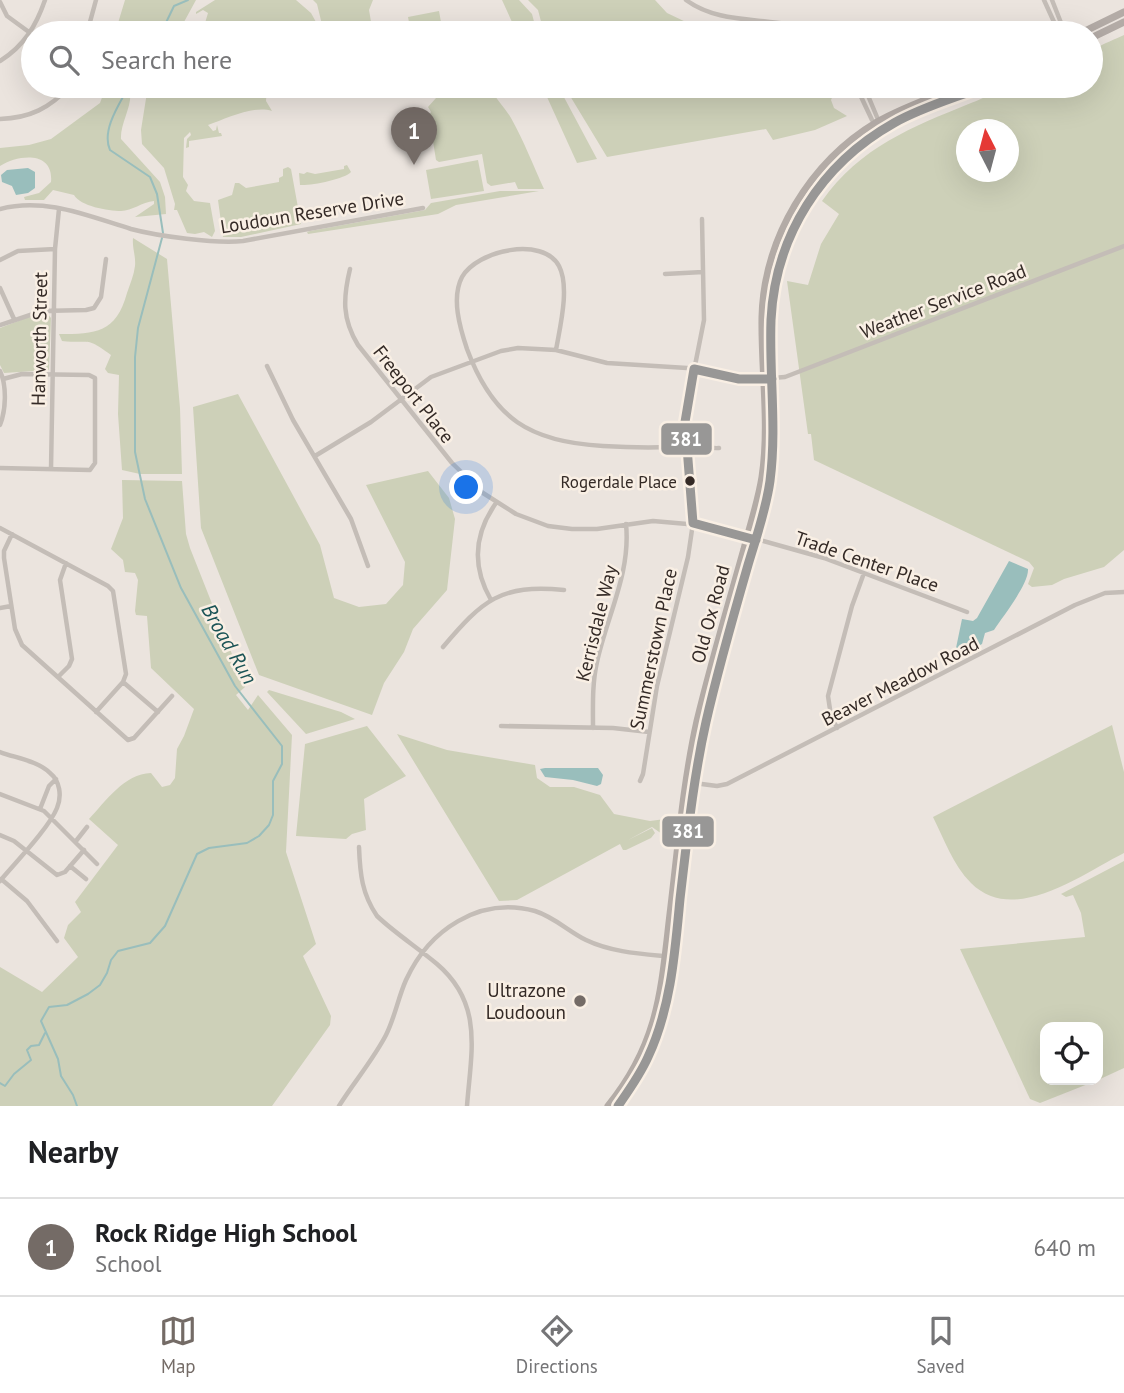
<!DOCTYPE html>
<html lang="en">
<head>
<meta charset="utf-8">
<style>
	:root { --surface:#fff; --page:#f2f2f2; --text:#202124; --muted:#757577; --line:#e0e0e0; --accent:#746b66 }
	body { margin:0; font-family:"PT Sans",sans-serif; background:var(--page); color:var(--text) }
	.controls { position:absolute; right:21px; bottom:21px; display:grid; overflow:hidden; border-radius:14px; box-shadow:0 7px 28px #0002 }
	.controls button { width:63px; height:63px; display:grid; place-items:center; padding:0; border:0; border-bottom:2px solid var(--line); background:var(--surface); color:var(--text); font:35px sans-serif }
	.compass { position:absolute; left:956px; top:119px; width:63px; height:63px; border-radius:50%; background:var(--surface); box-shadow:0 7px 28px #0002; rotate:354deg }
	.you { position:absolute; left:467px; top:488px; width:24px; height:24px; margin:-18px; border:5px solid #fff; border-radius:50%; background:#1a73e8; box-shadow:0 0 0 10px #1a73e833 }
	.badge { display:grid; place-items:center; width:46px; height:46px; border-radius:50%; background:var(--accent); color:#fff; font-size:23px; font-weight:700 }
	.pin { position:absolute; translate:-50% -58px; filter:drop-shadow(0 2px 4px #0008) }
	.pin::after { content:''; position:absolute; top:37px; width:24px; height:21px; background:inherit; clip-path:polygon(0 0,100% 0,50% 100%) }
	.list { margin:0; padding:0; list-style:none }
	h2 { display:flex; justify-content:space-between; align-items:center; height:91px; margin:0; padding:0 28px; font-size:30px }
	h2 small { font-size:23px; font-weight:400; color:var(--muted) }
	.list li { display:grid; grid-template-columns:46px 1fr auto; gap:21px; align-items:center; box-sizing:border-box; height:98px; padding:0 28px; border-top:2px solid var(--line) }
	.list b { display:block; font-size:26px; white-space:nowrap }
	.list p { margin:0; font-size:23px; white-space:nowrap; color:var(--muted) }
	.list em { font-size:23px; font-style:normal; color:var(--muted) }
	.icon { flex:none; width:38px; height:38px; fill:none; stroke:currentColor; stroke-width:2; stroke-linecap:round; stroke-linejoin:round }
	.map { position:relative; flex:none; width:1124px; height:1106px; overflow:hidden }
	.search { position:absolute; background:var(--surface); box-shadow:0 7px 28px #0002; left:21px; right:21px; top:21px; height:77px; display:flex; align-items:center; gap:18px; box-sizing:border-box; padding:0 24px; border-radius:38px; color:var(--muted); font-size:26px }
	.sheet { height:189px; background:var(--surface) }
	nav { display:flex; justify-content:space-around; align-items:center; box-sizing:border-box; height:98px; border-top:2px solid var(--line); background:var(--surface); font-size:19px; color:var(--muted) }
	nav a { display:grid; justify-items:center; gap:4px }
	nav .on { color:var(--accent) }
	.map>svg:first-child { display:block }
</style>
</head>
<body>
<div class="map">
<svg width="1124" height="1106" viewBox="0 0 1124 1106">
	<rect width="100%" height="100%" fill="#ebe4de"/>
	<path fill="#cdd0b8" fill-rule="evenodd" d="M125,0H196L178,33H115Z
		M215,0H296L311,13L316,22L312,27L316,33H202L208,13L203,10L196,14V12Z
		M313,0H373L369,10L373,33H324L317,4Z
		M502,0H519L532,14L537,33H517Z
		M528,0H655L667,13L709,33H544L538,10Z
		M439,11L443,33H411L408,17Z
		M1124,35V550L1104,567L1064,579L1052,585L1032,587L1028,584L1034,568L1029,562L814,460L811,434H808L787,281L808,285L821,244L839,214L822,201C860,147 912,127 971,103C985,98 1001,88 1016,86C1040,83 1066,86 1091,86C1091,45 1087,52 1124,35ZM967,130H1009V172H967Z
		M102,86H129C135,103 120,122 121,139L160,182L165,197L166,214L135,217L154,204V201C142,202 132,211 121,211C108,211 80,206 74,195L53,190L44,200H25L24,197L39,193L51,182C54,151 19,154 0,166V148L29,145L51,139L100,103L104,92Z
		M148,86H267L266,101L272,111C253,105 226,119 208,125L213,131L216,130L217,125L219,133H221L222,136L189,141V147L186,148L187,139L191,135L190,132L184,138L183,177L188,185L186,191L194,201L210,203L215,231L212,237L204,232L195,234L187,233L177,210H174L175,204L164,168L142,144L141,130Z
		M451,86H490C495,99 504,106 511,118C524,141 533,165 544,189H518L515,182L491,186L487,183L482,154L439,162L436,160L429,116L431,112L428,107L436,98L452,94Z
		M542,86H558L597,159L577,163Z
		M564,86H837L831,100L834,108L847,116L815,130L773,140L766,129L607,157Z
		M478,160L484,191L431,199L426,170Z
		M347,165L351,172C345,179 310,186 300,185L299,173L304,174L307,172L315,174L344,169V166Z
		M288,167L291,169L301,224L241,237H223L218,200L232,195L235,183H239L246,188L279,182V178L283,176V169Z
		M500,191H539L456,205L438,214L308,234L307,232L310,231L425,210L431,203Z
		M133,238L167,259L180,408L182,474H140L122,470L118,414L119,375L108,373L105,369L111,355C85,336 92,344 62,341L59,334C96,334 116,333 127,293C130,284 134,275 135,266C136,256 132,248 133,238Z
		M47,313L51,318L49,370L4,373L0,365V328L26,318Z
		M238,394L320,545L334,598L359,607L386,604L403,585L405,562L366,485L428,471L449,498L455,519L447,590L413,629L404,652L384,683L372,715L259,675L201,528L193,407Z
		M122,480L182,481L186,534L190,548L245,687L236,695L248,710L258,695L292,735L286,852L316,944L303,956L331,1016L330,1025L272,1106H0V967L42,992L78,957L64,938L68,925L81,912L75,902L118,845L89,819C106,801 124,774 151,773L162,787L170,785L175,778L177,749L184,736L194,709L151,668L147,616L136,615L135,611L138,580L135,573L125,572L123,560L111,549L123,518Z
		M269,690L341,712L355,719L306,734L267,692Z
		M1112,725L1124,772V853C1082,874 1014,926 971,883C953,865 944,839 933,817Z
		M367,726L406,776L364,799L366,830L352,834L346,839L296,836L305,744Z
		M397,734L447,750L535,765L537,778L550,787H574L600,795L614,814L650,821L665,819L662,834L652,827L628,840L652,828L655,833L651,838L626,850H623L620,844L517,900L499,901Z
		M1124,861V1068L1098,1080V1027H1045V1080H1098L1040,1103L1030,1099L960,949L1085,937L1081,913L1073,895L1066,897L1061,894Z"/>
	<path fill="#99bebc" d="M28,168L35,172V188L28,193L16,195L12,186L2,182L1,175L7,170Z
		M1009,561L1028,569C1029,584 1003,616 994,630L985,633L982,644L958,656L956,648L962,619L973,621L977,618Z
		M545,768H598L603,775L601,784L597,786L573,780L545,777L540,769Z"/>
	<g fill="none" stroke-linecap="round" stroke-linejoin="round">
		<path stroke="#99bebc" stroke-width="2" d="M161,33L174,6L188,0
			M129,86C120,103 101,130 110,150L150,177L157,194L163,233
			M0,1083L5,1086L14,1074L31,1060L27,1050L31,1046L39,1045L45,1033
			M77,1106L73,1095L61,1076L58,1059L41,1021L49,1007L67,1005L88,994L100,985L107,973L111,960L118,951L150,943L165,926L197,854L209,848L247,843L259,836L269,825L273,815V781L282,764V746L235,686L181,588L145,499L135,452V357L138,328L162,238"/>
		<path stroke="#c4bdb7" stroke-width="4.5" d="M686,0C724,28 775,14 816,33
			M1044,0L1059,33
			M1052,0L1065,33
			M0,2L7,16L33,35
			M87,33L96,0
			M0,61C24,46 36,26 45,0
			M856,86L872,120L877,125
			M864,86L882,129
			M0,119C30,118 50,108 70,86
			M0,209C45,197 88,216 131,229C157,236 216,244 243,241L423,208
			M0,260L18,251L55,249
			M350,269C343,298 342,319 358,345L452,463L483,493L516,514L548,526L572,529H597L653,521L710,526L824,558L967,612
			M665,274L703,272
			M0,288L14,319
			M0,325L42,311L86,310L94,308L101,297L106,259
			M556,350C560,327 570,287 559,266C543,236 477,250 462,277C451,298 460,328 467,349C493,419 530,442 603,446C634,448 663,448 693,446C702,445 710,449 719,448
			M267,366L293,420L351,519L368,566
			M0,371C7,386 6,410 0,425
			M315,456L371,422L431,377L501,351L518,348L556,350L607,363L687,368L747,380L785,377L1124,246
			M0,468L90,470L95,463V378L89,375L22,374L3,379
			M51,469L55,249L59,209
			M0,528L108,586L113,591L126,674L123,682L96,712
			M12,534L4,551V558L15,629L22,645L128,740L134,738L172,696
			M491,600C472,567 474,534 496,503
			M0,608L11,606
			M443,647C483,600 500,584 564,590
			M58,677L69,666L72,659L60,580L66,563
			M123,682L158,712
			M501,726L613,728L649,732
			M593,728C593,706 592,684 597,662C607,616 631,573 626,524
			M837,728L831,716L828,696L852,606L864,573
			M0,752C16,758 38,761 50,773C60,781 62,796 57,808C49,828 15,863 0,881
			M640,781L643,774L657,686L688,557L693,523L695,500L686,447L685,416L704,320L702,219
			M694,783L717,786L727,784L1075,605L1105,593L1124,592
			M0,794L44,811L97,864
			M40,809L49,786L56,779
			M0,835L14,841L57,875L65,872L84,850
			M76,841L87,827
			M359,847C360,874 362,894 377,916C396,934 417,947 437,964C484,1004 471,1052 467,1106
			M70,866L86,879
			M1,879L27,901L57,941
			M339,1106C354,1082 373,1060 386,1035C395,1017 398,998 406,980C429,930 479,896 535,911C554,917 568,931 586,940C613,953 645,954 674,957"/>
		<path stroke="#b3aba6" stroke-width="7" d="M1081,33L1124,12
			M1091,38L1124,22
			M608,1106C659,1043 661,991 670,914C678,849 683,784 697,721C711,663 728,606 744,549C750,525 758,502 762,477C770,424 761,370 762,317C764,238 810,162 877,122C903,107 933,97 961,86
			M618,1106C670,1041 672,973 681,894C688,836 694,779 706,722C718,669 734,618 748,566C756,538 766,510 770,482C777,428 770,374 771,320C772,238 822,161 894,123C922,108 954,98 985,86"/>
		<defs>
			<path id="bus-1" d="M756,540L693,523L685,422L694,369L739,379H772
				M618,1106C629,1090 640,1075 648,1057C671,1008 675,952 680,899C687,840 693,780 706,722C718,669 733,617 748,565C756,538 766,510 770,481C777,427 769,374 771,320C775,236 821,164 894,123C922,107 955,98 985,86"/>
		</defs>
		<use href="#bus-1" stroke="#f9efe4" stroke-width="14"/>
		<use href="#bus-1" stroke="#989796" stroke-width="9"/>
	</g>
	<circle fill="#342a26" stroke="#f9efe4" stroke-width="2.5" cx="690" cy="481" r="6"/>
	<circle fill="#746b66" stroke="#f9efe4" stroke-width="2.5" cx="580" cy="1001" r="7"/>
	<g text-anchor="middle" stroke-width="5" stroke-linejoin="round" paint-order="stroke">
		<g font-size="17" fill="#342a26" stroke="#f9efe4" text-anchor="end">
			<text x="677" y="488">Rogerdale Place</text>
		</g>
		<g font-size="19" fill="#342a26" stroke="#f9efe4">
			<text transform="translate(312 212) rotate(-9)" y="7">Loudoun Reserve Drive</text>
			<text transform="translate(943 301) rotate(-21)" y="7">Weather Service Road</text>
			<text transform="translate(39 339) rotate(-89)" y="7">Hanworth Street</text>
			<text transform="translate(414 394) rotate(52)" y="7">Freeport Place</text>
			<text transform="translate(867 561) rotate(19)" y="7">Trade Center Place</text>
			<text transform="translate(710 614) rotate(-75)" y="7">Old Ox Road</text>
			<text transform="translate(596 623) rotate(-76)" y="7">Kerrisdale Way</text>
			<text transform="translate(653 649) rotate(-78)" y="7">Summerstown Place</text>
			<text transform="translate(900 681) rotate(-27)" y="7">Beaver Meadow Road</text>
		</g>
		<g font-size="19" fill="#342a26" stroke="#f9efe4" text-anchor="end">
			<text x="566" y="997">Ultrazone<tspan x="566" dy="22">Loudooun</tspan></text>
		</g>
		<g font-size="21" font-style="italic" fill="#1b5456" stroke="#f9efe4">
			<text transform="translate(229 644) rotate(60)" y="7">Broad Run</text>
		</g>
	</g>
	<g stroke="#f9efe4" stroke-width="2.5">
		<rect x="660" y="422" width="53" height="34" rx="7" fill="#989796"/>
		<rect x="661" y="815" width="54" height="33" rx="7" fill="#989796"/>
	</g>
	<g font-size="19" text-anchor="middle" font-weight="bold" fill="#fff">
		<text x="686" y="446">381</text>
		<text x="688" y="838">381</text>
	</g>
</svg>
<div class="controls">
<button><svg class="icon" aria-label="locate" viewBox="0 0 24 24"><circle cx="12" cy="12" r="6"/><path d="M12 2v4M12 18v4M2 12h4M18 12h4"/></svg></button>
</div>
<svg class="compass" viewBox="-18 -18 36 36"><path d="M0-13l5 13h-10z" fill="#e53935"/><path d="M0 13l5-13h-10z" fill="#757577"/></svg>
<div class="you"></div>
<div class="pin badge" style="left:414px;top:165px">1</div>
<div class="search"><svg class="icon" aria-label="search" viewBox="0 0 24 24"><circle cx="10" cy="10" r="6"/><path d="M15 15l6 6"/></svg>Search here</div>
</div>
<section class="sheet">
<h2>Nearby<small></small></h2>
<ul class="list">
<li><span class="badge">1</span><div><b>Rock Ridge High School</b><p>School</p></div><em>640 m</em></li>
</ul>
</section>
<nav>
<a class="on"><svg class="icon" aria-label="map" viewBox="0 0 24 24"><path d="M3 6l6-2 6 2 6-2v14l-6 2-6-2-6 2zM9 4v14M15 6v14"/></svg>Map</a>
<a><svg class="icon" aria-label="directions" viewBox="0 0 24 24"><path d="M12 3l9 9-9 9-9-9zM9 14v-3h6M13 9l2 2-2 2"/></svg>Directions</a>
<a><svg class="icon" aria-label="saved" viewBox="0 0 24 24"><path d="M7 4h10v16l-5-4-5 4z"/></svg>Saved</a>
</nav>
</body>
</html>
